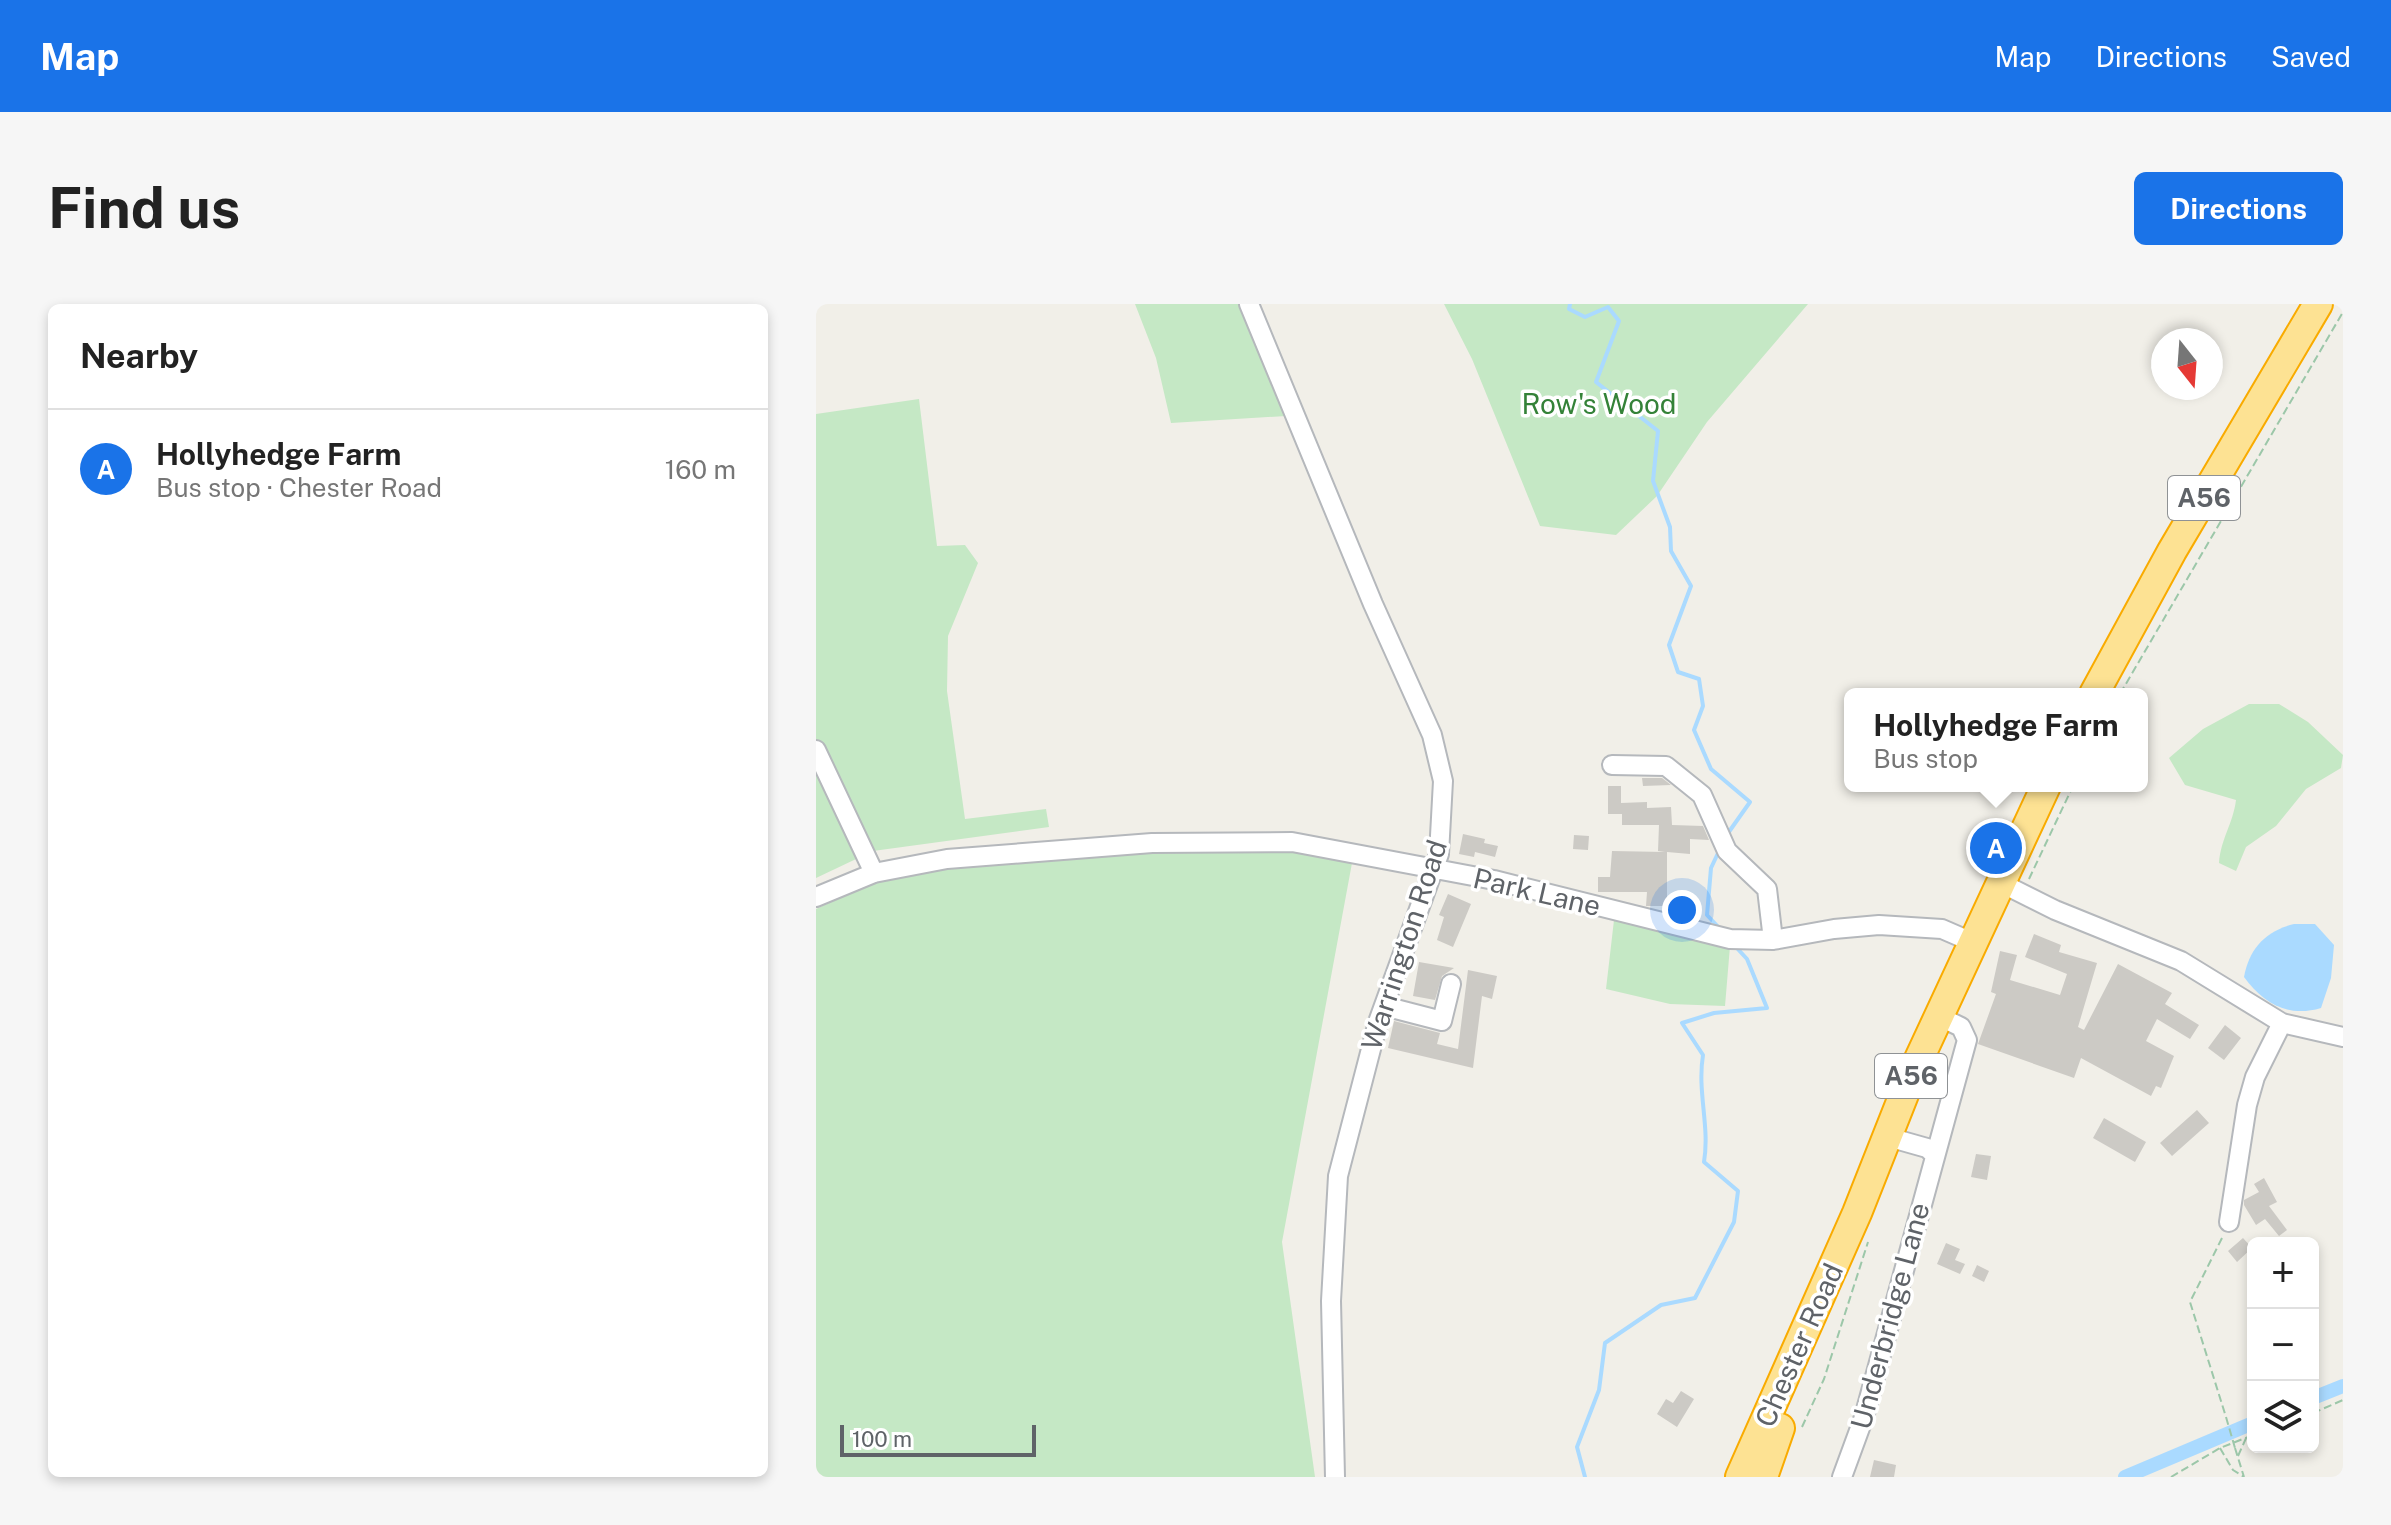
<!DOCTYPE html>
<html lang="en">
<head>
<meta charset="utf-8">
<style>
	:root { --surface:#fff; --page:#f6f6f6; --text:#222; --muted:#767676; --line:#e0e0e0; --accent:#1a73e8 }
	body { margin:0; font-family:"Public Sans",sans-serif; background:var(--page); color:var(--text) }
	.controls { position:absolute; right:24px; bottom:24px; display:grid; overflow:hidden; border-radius:12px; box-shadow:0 4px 12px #0003 }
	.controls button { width:72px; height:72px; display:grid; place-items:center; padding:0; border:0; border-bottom:2px solid var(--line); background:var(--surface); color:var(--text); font:40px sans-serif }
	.compass { position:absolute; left:1335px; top:24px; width:72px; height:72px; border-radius:50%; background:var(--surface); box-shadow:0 4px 12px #0003; rotate:163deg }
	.scale { position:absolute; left:24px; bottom:20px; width:196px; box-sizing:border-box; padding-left:8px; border:4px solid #5f6368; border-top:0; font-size:22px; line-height:28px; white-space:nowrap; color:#5f6368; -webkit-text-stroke:6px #fff; paint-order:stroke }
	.you { position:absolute; left:866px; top:606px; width:28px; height:28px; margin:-20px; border:6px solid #fff; border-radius:50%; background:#1a73e8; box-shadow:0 0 0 12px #1a73e833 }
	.badge { display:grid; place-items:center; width:52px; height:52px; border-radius:50%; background:var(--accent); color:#fff; font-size:26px; font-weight:700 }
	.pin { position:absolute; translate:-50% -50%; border:4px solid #fff; box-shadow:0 2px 8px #0006 }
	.popup { position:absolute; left:1028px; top:384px; width:304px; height:104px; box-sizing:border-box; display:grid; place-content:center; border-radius:12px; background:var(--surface); filter:drop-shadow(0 2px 6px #0005); font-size:26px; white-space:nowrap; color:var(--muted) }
	.popup b { font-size:30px; color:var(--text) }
	.popup::after { content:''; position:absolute; left:50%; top:100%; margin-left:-16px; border:16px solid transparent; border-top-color:var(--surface) }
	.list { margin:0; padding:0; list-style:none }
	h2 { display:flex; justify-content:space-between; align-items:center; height:104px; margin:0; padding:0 32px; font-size:34px }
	h2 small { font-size:26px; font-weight:400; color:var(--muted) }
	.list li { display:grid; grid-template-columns:52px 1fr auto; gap:24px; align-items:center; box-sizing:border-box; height:120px; padding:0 32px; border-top:2px solid var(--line) }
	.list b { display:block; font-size:30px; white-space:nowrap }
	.list p { margin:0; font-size:26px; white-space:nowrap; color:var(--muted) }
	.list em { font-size:26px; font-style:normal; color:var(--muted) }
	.icon { flex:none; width:44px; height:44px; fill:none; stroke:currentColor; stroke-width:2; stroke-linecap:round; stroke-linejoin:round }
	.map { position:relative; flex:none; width:1527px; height:1173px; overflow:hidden; border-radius:12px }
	header { display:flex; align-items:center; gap:48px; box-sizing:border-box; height:112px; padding:0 40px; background:var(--accent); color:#fff }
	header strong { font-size:38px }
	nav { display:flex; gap:44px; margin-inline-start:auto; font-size:28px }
	.intro { display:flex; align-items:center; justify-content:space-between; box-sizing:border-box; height:192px; padding:0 48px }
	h1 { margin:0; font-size:56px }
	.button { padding:20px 36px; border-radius:12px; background:var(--accent); color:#fff; font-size:28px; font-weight:700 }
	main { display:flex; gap:48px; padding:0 48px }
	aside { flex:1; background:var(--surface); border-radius:12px; box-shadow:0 4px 12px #0003 }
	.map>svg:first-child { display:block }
</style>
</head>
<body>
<header>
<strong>Map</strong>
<nav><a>Map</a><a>Directions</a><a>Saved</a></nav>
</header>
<div class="intro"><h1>Find us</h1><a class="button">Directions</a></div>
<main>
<aside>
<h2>Nearby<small></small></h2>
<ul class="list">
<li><span class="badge">A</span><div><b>Hollyhedge Farm</b><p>Bus stop · Chester Road</p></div><em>160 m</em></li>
</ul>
</aside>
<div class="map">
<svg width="1527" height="1173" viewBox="0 0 1527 1173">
	<rect width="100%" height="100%" fill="#f1efe8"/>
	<path fill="#c5e8c5" d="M319,0H424L470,112L355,119L340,54Z
		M628,0H992L891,118L841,192L800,231L724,222L656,55Z
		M103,95L121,242L149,241L162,259L132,332L131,387L149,515L230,505L233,523L57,547L0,574V110Z
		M1433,400H1463L1492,418L1527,451L1525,464L1490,485L1460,522L1430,543L1420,567L1403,559C1405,534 1417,520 1420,496L1369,481L1353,454L1387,425Z
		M477,543L536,559L466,938L499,1173H0V605L68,574L235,550Z
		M798,616L914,642L909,702L854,700L790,685Z"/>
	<path fill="#aadaff" d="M1478,620H1499L1518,641L1515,674L1505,704C1472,714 1447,699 1428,673C1433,645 1449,627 1478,620Z"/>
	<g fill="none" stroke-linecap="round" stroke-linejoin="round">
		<path stroke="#aadaff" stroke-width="4" d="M754,0L753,5L769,13L792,3L803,17L780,78L842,127L837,177L854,223L855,247L875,282L853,341L862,368L883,375L887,402L878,426L895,465L934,498L910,532
			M903,547L895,564L891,611L905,626
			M769,1173L761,1143L783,1086L789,1039L845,1001L879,994L918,918L922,887L888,858C894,822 881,788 887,751L866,719L898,709L951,704L931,655L919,642"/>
		<path stroke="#aadaff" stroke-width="14" d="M1497,1094L1527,1082
			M1309,1173L1437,1119"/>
	</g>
	<path fill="#cccac5" d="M826,474H846L855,481L827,482Z
		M792,482H805V499L831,498V504L855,503L856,521L887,522L893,536L874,535V550L851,548V602H830L831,588H782V573H794L796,547L849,548L842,547L843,521H806V510H792Z
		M647,530L669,535L668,539L682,542L679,553L659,548L658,553L643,550Z
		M758,531L773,532L772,546L757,545Z
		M632,590L655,600L637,643L621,636L628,613L623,611Z
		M1218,630L1245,641L1243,648L1281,659L1262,723L1268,726L1302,660L1356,689L1349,700L1383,721L1374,735L1341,715L1330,737L1358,752L1345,784L1340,782L1335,792L1265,754L1258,774L1162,740L1180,690L1175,688L1184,647L1201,651L1194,676L1244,691L1251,670L1209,653Z
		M603,658L638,664L626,672L619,696L597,692Z
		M652,666L681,672L676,695L666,692L657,764L572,744L578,717L624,729L621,740L642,745Z
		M1409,721L1425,734L1408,756L1392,744Z
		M1381,806L1393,819L1356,852L1344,839Z
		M1288,814L1330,838L1319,858L1277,834Z
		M1160,850L1175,852L1171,876L1155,873Z
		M1448,874L1461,898L1453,902L1471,926L1463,932L1449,915L1440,921L1428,901V896L1443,888L1438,880Z
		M1427,934L1436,944L1421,958L1412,947Z
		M1130,939L1144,945L1139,956L1149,960L1144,970L1121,960Z
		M1161,961L1173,967L1168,978L1156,972Z
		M865,1087L878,1095L861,1123L841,1110L850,1095L857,1099Z
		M1058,1156L1080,1161L1078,1173H1054Z"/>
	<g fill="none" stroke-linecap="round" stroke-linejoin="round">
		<defs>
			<path id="minor" d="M433,0L557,300L616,431L627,477L623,550L562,718L522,872L515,997L519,1173
				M0,446L58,569
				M796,461L850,462L886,491L911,547L951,585L957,636
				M1183,578L1239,606L1365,657L1466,719L1527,733
				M0,593L58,569L131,555L336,539L476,538L678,576L914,635L957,636L1018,625L1063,621L1126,625L1156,638
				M568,702L626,717L635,680
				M1072,833L1111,844L1119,851
				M1413,918L1431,801L1439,773L1466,719
				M1026,1173L1048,1113L1151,736L1145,723L1122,712"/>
			<path id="highway" d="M1278,390L1356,247L1502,0
				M924,1173L1041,909L1096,770L1230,482
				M947,1173L964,1124"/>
		</defs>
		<use href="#minor" stroke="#b5b8bc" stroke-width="22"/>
		<use href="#highway" stroke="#f9ab00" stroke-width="32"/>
		<path stroke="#9cc7a9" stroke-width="2" stroke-dasharray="8 4" stroke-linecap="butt" d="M1304,390L1527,8
			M1213,575L1257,482
			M1406,934L1374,998L1410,1113
			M1497,1109L1527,1096
			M986,1123L1008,1075L1052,938
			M1404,1144L1417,1166L1428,1173
			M1419,1144L1428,1173
			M1422,1152L1431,1132
			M1355,1173L1404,1144L1437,1131"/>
		<use href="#minor" stroke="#fff" stroke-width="18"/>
		<use href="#highway" stroke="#fde293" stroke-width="28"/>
		<path stroke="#9cc7a9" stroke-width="2" stroke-dasharray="8 4" stroke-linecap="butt" d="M1410,1113L1419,1144"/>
	</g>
	<g text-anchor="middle" stroke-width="7" stroke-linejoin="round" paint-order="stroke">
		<g fill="#fff" stroke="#8f9295" stroke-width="2">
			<rect x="1352" y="172" width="72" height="44" rx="6"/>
			<rect x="1059" y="750" width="72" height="44" rx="6"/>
		</g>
		<g font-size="26" font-weight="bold" fill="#5f6368">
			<text x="1388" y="203">A56</text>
			<text x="1095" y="781">A56</text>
		</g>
		<g font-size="28" fill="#348238" stroke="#fff">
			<text x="783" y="110">Row's Wood</text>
		</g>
		<g font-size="28" fill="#5f6368" stroke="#fff">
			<text transform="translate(721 588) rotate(13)" y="10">Park Lane</text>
			<text transform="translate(588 641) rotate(-72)" y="10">Warrington Road</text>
			<text transform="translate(1074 1012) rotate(-75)" y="10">Underbridge Lane</text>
			<text transform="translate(983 1041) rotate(-66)" y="10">Chester Road</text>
		</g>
	</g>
</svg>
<div class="controls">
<button>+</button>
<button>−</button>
<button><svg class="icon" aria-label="layers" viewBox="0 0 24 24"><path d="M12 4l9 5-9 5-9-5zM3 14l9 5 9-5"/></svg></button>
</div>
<svg class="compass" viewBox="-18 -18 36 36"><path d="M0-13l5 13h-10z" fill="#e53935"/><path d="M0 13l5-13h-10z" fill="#767676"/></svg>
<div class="scale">100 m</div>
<div class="you"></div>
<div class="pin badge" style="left:1180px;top:544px">A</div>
<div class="popup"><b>Hollyhedge Farm</b>Bus stop</div>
</div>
</main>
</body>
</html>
